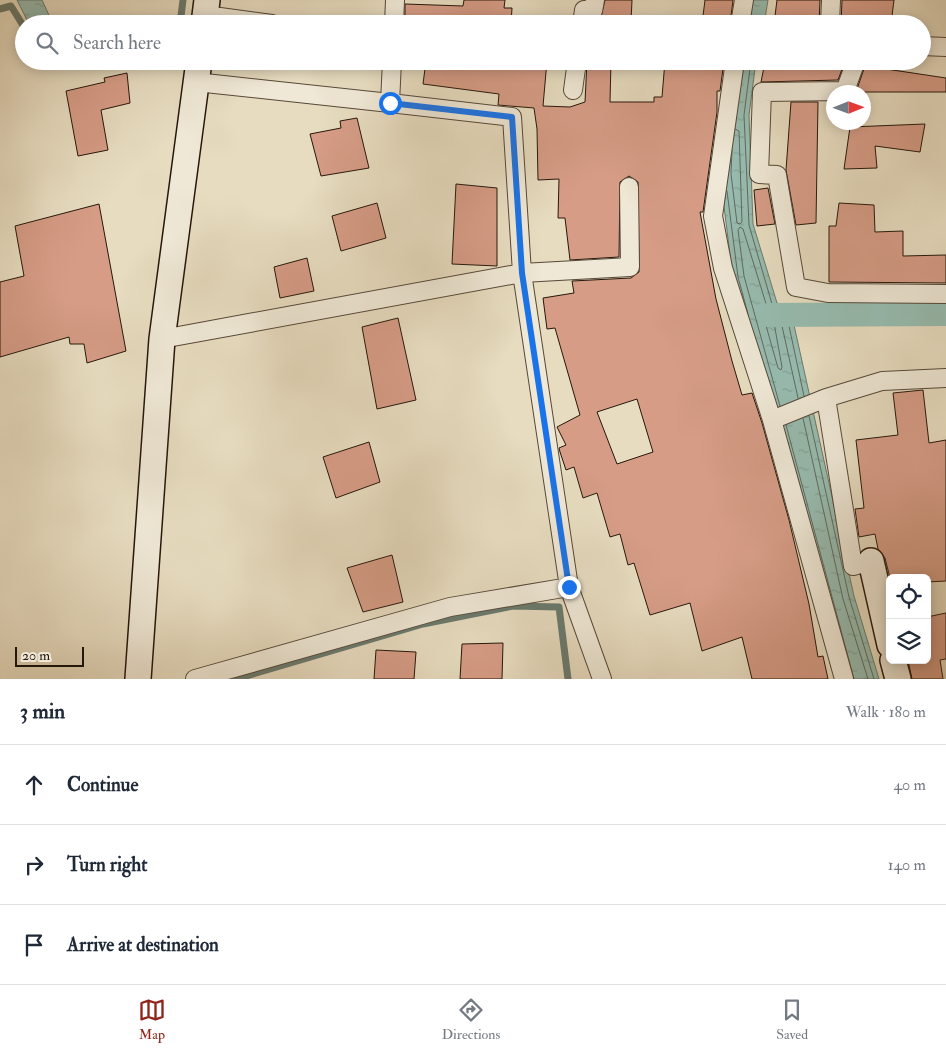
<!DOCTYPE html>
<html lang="en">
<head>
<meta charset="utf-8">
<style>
	:root { --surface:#fff; --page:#f6f6f7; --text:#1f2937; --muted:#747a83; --line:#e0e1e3; --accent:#8f2418 }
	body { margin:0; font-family:"IM FELL Double Pica",serif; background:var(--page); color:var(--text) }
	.controls { position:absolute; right:15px; bottom:15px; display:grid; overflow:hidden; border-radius:8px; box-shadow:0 2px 12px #0003 }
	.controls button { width:45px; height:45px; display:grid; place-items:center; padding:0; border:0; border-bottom:1px solid var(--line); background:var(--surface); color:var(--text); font:25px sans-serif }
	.compass { position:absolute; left:826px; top:85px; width:45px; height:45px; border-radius:50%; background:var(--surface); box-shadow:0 2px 12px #0003; rotate:89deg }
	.scale { position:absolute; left:15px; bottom:12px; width:69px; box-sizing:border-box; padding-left:5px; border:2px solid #26170b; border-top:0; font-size:14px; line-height:18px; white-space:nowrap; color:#26170b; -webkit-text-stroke:4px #efe8d6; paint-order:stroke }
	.stop { position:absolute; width:15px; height:15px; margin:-11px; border:4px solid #1a73e8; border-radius:50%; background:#fff }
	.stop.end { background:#1a73e8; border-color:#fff; box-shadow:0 1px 5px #0008 }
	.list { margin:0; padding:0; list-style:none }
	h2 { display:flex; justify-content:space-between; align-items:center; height:65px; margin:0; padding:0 20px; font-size:21px }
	h2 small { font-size:16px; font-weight:400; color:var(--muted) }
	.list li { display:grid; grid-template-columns:32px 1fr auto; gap:15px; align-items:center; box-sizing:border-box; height:80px; padding:0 20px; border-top:1px solid var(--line) }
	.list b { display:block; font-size:19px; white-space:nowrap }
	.list em { font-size:16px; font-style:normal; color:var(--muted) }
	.icon { flex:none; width:28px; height:28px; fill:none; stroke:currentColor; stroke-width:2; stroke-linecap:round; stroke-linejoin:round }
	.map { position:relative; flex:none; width:946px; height:679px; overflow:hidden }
	.search { position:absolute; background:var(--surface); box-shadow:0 2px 12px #0003; left:15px; right:15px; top:15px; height:55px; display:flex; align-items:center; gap:12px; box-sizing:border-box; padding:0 18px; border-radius:28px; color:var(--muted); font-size:19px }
	.sheet { height:305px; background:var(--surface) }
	nav { display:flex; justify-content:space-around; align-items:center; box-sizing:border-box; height:70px; border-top:1px solid var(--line); background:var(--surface); font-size:14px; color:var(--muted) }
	nav a { display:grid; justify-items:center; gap:2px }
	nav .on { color:var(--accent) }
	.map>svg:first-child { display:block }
</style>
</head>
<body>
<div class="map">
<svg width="946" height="679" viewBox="0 0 946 679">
	<defs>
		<pattern id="water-ripples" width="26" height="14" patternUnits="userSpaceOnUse" patternTransform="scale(1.25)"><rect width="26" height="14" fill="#97bcb0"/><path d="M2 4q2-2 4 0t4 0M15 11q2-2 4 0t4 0" fill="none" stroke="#82a196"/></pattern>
	</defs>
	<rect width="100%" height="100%" fill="#e7dcc0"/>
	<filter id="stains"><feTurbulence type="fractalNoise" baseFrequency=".004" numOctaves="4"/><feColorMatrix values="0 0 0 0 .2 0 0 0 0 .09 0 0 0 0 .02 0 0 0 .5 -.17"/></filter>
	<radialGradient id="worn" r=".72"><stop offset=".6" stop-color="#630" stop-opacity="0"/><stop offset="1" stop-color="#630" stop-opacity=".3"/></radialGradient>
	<path fill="url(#water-ripples)" stroke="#6a7a6e" d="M17,0H42L53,24H29Z
		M738,0H768L764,24H735Z
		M730,61H756L749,115L753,224L777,303L790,307L854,596L879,679H844L733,278L720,175Z"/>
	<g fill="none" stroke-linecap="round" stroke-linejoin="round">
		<path stroke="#5e6a5e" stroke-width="1" d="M751,61L744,115L749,225L772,304L786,312L804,396
			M732,150L731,174L737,223L740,224L742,222L739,131L735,129
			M727,191L738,277L748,314
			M767,319L774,323L782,367L781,370L778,368L765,322Z
			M780,406L744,276L738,230L740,227L743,229L767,307L780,317L798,398
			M809,416L849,597L874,679
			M803,418L843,599L868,679
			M786,425L854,679"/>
		<path stroke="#6a7a6e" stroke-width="7" d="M0,9L11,6L24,27
			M180,24L183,0
			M142,61L176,65L177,61
			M236,679L423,624L513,606L559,607L568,679"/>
		<path stroke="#97bcb0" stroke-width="24" d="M768,315L946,314"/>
	</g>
	<path fill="#d69c86" stroke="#26170b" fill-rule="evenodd" d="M464,0H505L504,8H512L511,24H405V4L463,6Z
		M605,0H632L631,22L600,21Z
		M705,0H733L730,24H702Z
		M777,0H820L819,24H774Z
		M842,0H894L891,24H841Z
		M426,61H489L509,64V61H547L543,106L570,107L585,102L587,61H611L610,102H654V97H662L665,61H724L720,91H717V112L703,212H700L716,299L732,361L742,395L752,393L762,423L789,520L809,604L818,657L823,656L828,679H752L742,637L702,651L690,603L650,615L634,563L628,565L620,534L610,537L597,493L583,498L574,467L566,470L560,452L559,448L566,445L557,427L580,415L555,328L547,329L543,298L574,293L572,281L631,278L639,272L638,182L629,176L620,182L619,257L570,260L565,218H558L559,179L538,180L537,129L534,108L498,105L499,94L423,84ZM637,399L653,452L617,464L597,412Z
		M782,61H845L838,80L761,82L765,62L781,66Z
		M866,63L886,66V69L946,78V92H856Z
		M127,73L130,103L101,110L108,150L78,156L66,91L105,82L104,78Z
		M791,102H818L816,223L796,225L786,170Z
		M357,118L369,168L321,176L310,134L341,128L340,121Z
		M925,124L920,152L875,146L877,168L844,169L850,127Z
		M456,184L497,188V266L452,264Z
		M768,188L775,224L757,226L754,190Z
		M377,203L386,238L341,251L332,216Z
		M839,203L874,205L875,232L903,231V256L946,255V283L829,282V226H836Z
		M99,204L126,351L87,363L84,344H70L69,337L0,357V282L24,276L15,226Z
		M307,258L314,291L280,298L274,267Z
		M398,318L416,400L377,409L362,327Z
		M923,390L929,443L946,440V581L927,582V578H890L885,558L878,549L875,534L859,537L855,509L864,508L856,440L898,435L893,393Z
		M369,442L380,482L336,498L323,457Z
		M392,555L403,602L363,612L347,568Z
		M946,613V659L940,660L943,679H912L908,660H927V617Z
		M503,643L502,679H460L462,644Z
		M376,650L416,652L414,679H374Z"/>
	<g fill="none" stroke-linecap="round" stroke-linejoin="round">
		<defs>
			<path id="street" d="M205,15L272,24
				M394,24L395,0
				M582,24L584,10L593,11L595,0
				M740,24L744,0
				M830,24L831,0
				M922,46L946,47
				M735,61L713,216L723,268L772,420
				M856,61L845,91L762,92L759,174L777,175L796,287L828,293L946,294
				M196,82L390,103L392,61
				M573,90L577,61
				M390,103L512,117L522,273L569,587L602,679
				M162,339L522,273L630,267L629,187
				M826,398L772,420L844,679
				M871,561L853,566L826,398L882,381L946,378
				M195,679L450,607L569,587"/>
			<path id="secondary" d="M204,24L207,0
				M871,561L890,645
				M893,660L898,679
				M138,679L162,339L199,61"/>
		</defs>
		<use href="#street" stroke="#564838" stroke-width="20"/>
		<use href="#secondary" stroke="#26170b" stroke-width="28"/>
		<use href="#street" stroke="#efe8d6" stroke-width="18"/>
		<use href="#secondary" stroke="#efe8d6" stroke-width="25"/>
	</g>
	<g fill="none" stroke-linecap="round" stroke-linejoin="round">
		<path stroke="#1a73e8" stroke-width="6" d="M390,103L512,117L522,273L569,587"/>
	</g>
	<rect width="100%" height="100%" filter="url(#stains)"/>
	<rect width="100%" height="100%" fill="url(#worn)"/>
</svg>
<div class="controls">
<button><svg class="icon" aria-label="locate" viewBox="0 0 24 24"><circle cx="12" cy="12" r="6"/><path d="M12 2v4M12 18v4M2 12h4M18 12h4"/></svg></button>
<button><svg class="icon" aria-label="layers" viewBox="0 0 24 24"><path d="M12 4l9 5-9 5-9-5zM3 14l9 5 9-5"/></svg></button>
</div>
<svg class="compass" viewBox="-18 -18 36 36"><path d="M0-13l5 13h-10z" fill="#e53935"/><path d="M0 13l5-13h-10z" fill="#747a83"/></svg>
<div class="scale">20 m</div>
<div class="stop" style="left:390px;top:103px"></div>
<div class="stop end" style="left:569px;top:587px"></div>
<div class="search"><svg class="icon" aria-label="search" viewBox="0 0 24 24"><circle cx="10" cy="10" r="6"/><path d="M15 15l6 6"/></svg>Search here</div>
</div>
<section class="sheet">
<h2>3 min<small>Walk · 180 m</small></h2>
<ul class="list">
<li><svg class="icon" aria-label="ahead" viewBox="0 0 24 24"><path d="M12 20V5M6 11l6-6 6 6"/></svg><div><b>Continue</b></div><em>40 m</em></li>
<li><svg class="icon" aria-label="right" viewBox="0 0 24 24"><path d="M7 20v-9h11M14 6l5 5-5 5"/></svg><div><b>Turn right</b></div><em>140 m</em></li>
<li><svg class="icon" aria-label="arrive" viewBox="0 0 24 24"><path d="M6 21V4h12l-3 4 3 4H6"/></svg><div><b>Arrive at destination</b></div></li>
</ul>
</section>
<nav>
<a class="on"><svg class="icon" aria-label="map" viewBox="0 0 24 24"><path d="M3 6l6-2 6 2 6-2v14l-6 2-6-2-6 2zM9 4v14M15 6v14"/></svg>Map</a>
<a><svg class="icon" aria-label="directions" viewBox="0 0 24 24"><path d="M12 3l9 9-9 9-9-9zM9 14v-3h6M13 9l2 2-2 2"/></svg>Directions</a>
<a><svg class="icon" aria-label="saved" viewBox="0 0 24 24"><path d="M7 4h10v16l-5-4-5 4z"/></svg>Saved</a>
</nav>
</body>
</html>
